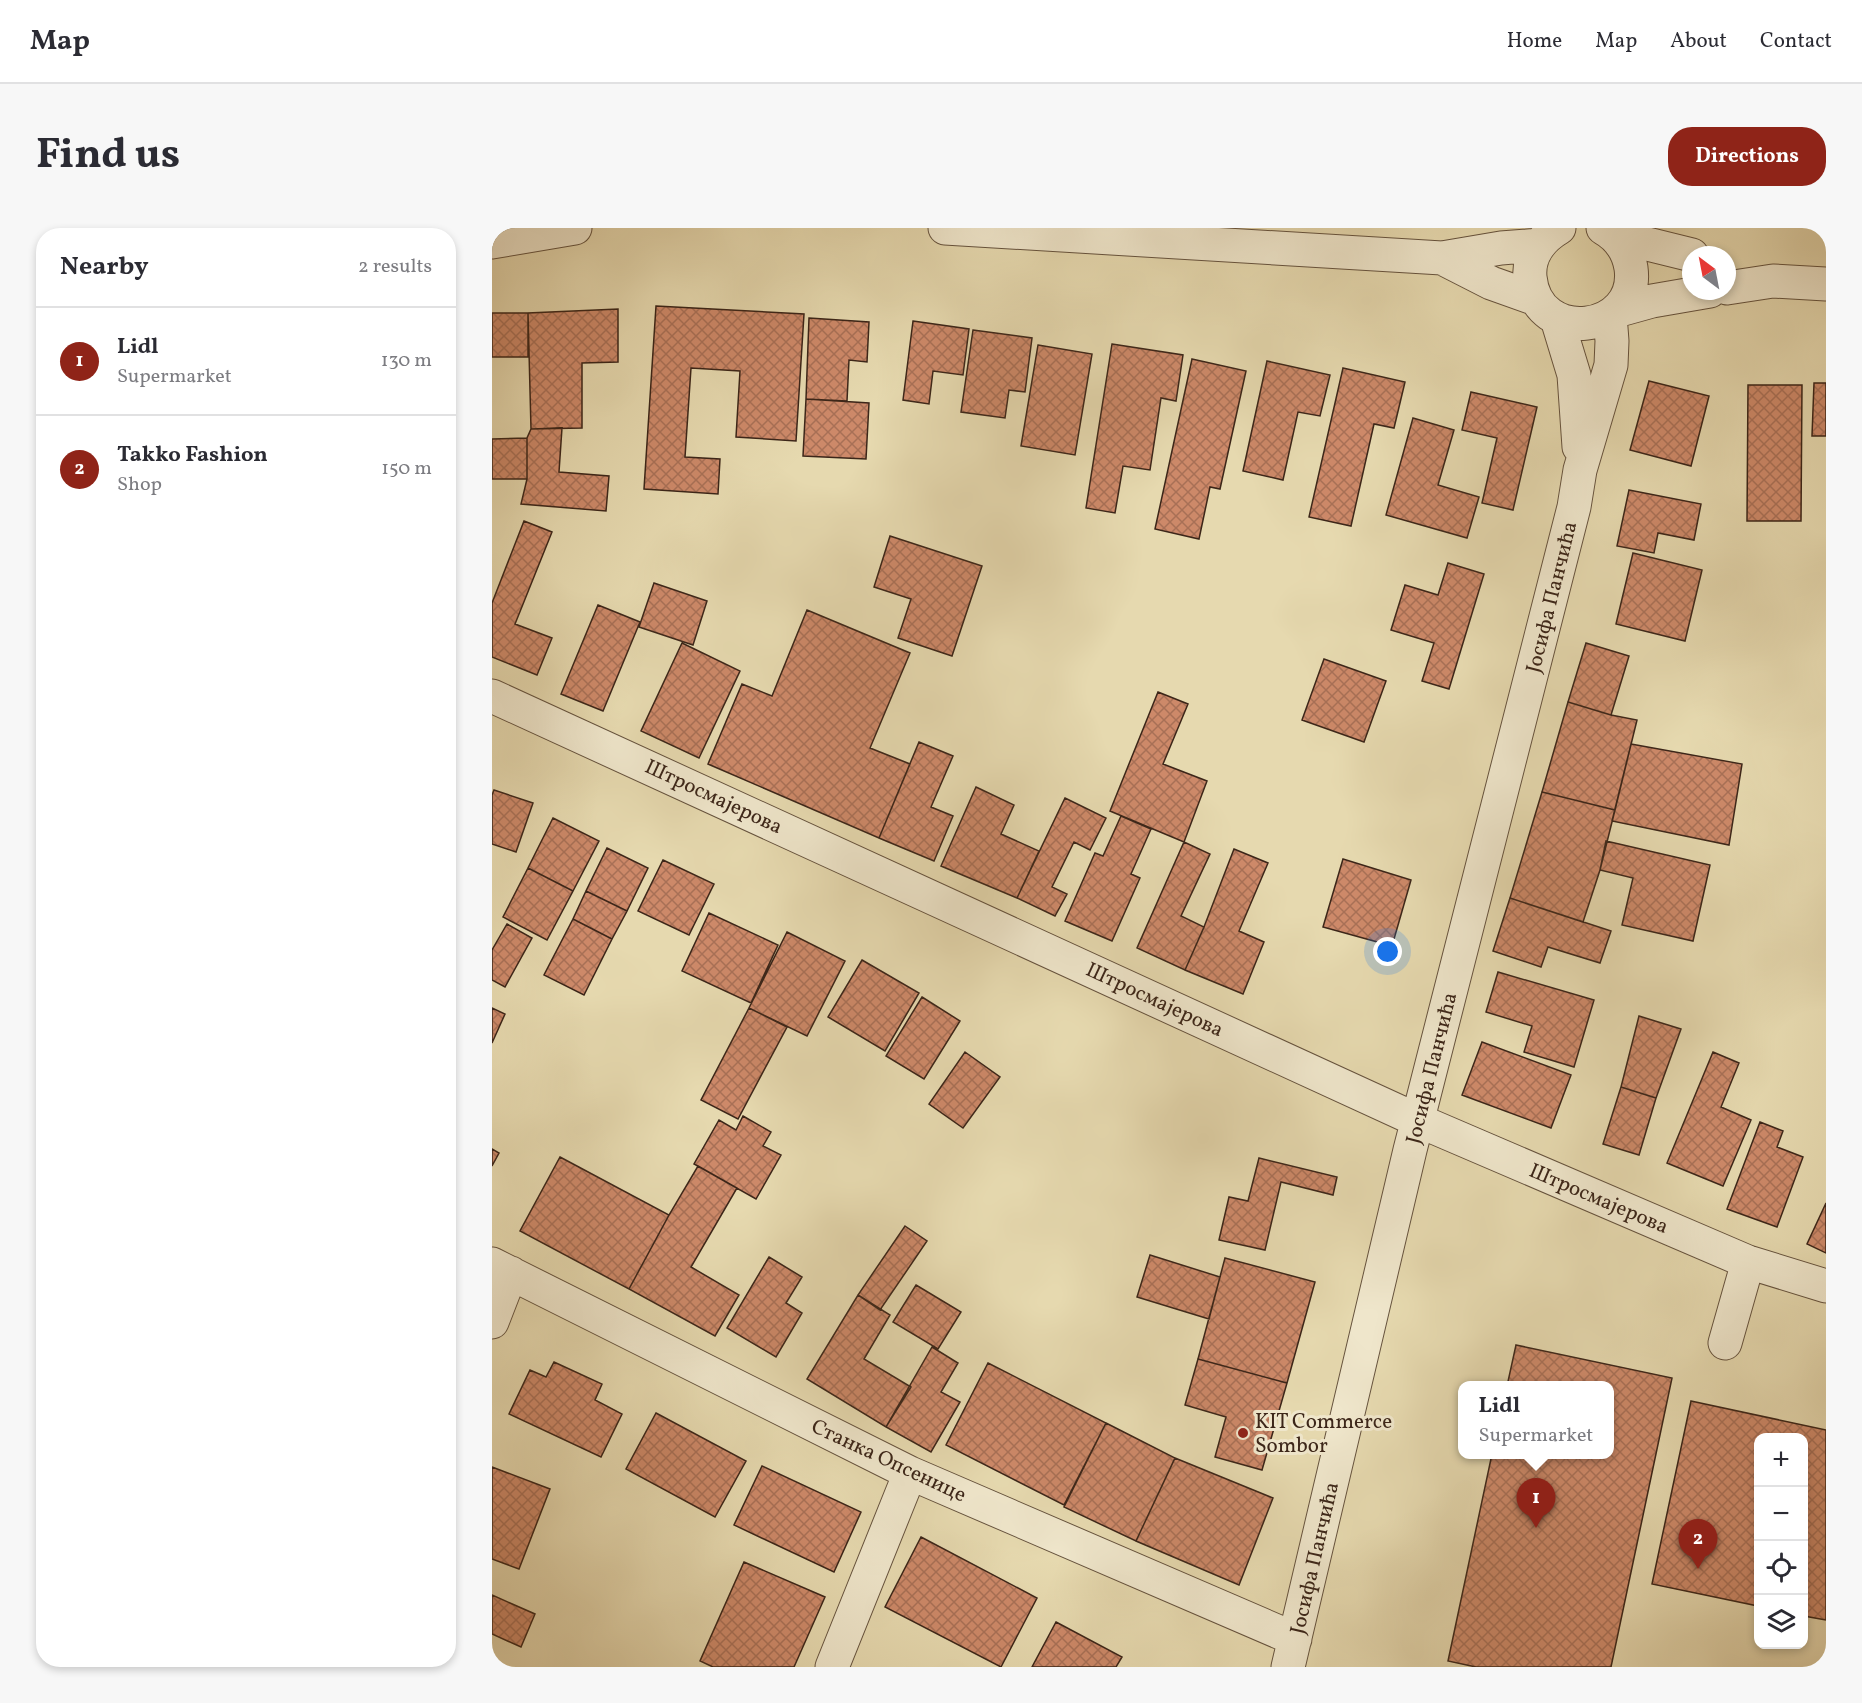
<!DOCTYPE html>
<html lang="en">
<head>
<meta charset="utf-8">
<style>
	:root { --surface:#fff; --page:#f7f7f7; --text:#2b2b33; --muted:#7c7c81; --line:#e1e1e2; --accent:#8f2418 }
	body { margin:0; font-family:Vollkorn,serif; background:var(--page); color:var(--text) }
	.controls { position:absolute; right:18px; bottom:18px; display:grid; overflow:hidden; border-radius:12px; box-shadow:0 3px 9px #0003 }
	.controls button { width:54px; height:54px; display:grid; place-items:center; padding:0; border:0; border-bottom:2px solid var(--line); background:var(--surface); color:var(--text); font:30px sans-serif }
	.compass { position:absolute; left:1190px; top:18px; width:54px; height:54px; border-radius:50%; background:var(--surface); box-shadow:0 3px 9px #0003; rotate:328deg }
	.you { position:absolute; left:896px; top:724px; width:21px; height:21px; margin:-15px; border:4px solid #fff; border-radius:50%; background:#1a73e8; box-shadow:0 0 0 9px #1a73e833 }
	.badge { display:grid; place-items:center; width:39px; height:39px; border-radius:50%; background:var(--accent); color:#fff; font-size:20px; font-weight:700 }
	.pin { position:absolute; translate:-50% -50px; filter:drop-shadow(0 2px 3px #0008) }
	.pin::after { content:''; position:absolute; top:32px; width:21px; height:18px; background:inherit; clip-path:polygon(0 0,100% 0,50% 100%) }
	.popup { position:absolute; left:966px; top:1153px; width:156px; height:78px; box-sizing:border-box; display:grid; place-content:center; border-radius:12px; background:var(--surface); filter:drop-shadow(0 2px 4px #0005); font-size:20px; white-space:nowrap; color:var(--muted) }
	.popup b { font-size:22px; color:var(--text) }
	.popup::after { content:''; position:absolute; left:50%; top:100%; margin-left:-12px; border:12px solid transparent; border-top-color:var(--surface) }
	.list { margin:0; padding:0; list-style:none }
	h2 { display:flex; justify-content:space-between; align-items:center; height:78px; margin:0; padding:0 24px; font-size:26px }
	h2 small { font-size:20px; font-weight:400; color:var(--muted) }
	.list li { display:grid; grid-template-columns:39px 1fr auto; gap:18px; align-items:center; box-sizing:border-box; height:108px; padding:0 24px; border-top:2px solid var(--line) }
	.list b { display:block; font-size:22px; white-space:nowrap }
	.list p { margin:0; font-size:20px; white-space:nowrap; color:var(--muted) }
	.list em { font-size:20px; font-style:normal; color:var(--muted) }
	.icon { flex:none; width:33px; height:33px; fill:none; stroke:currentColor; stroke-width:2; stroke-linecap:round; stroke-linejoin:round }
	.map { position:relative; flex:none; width:1334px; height:1439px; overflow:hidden; border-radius:24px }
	header { display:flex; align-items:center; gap:36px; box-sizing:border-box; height:84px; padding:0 30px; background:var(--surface); border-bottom:2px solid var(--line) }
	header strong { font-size:28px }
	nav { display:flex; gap:33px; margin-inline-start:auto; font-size:21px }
	.intro { display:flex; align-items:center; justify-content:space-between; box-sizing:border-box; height:144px; padding:0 36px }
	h1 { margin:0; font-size:42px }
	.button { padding:15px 27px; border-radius:24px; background:var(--accent); color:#fff; font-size:21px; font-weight:700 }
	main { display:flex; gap:36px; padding:0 36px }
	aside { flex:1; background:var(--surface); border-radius:24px; box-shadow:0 3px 9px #0003 }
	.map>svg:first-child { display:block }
</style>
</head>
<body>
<header>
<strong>Map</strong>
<nav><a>Home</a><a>Map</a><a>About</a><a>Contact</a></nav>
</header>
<div class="intro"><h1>Find us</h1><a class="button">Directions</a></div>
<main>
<aside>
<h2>Nearby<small>2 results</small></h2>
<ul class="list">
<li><span class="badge">1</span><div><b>Lidl</b><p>Supermarket</p></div><em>130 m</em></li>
<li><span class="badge">2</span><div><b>Takko Fashion</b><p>Shop</p></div><em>150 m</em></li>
</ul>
</aside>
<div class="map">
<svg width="1334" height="1439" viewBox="0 0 1334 1439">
	<defs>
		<pattern id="building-cross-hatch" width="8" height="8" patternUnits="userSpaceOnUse" patternTransform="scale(1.5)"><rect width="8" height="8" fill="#cd8969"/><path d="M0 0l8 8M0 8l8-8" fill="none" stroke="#a87056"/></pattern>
	</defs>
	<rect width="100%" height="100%" fill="#e6d9af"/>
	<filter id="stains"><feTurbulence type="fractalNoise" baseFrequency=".00333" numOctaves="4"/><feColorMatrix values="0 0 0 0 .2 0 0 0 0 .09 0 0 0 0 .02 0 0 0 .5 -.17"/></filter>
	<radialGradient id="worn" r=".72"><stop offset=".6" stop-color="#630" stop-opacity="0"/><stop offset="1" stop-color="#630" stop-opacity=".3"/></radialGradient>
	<path fill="url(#building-cross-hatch)" stroke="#3c2619" stroke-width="1.5" d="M164,78L312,86L304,213L244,209L248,143L199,140L193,229L228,231L226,266L152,261Z
		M126,81V134L90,135V200L39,201L36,85Z
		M0,85H36V129H0Z
		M317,90L377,94L375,134L357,132L355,173L314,171Z
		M421,93L477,101L471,147L441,143L437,176L411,172Z
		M481,102L540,110L533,164L517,162L513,190L469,184Z
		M620,116L691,127L684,173L669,170L658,242L631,238L623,285L594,280Z
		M546,117L600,126L583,227L529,218Z
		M700,131L754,143L728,261L718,259L707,311L663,301Z
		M775,133L838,147L828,188L806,184L791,252L751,243Z
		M851,140L913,154L902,200L882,196L859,298L817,289Z
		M1157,153L1217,168L1199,238L1138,222Z
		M1322,155H1334V208H1320Z
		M1256,157H1310L1309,293H1255Z
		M979,164L1045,179L1021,282L990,275L1005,210L970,202Z
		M314,171L377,175L374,231L311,228Z
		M921,190L962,202L946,257L987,269L975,310L894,287Z
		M70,200L67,244L117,248L114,283L29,276L35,251V210L39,201Z
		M35,210V251H0V211Z
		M1137,262L1209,276L1202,312L1166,305L1162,325L1125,318Z
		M32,293L60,304L23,396L60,410L45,447L0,429V375Z
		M398,308L490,338L460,428L406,410L419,371L382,359Z
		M1141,325L1210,342L1193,413L1124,396Z
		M956,335L992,346L957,461L930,453L942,415L899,402L913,357L946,367Z
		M162,355L215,373L201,417L147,399Z
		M106,377L148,394L111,483L69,466Z
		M315,382L418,425L378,520L418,536L387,610L216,536L250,456L280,468Z
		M190,415L248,443L207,530L149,503Z
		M1094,415L1137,428L1119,487L1076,474Z
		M832,431L894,453L872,514L810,492Z
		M666,464L696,476L671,536L715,553L692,614L618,583Z
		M1076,474L1119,487L1145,492L1123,582L1050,564Z
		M427,514L461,528L439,579L461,588L442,633L387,610Z
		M1139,516L1250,536L1237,617L1120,593Z
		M484,559L522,577L509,606L547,623L525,670L449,638Z
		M2,562L41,575L24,624L0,616V567Z
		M1050,564L1123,582L1108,642L1091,694L1018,670Z
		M573,570L614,590L598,622L582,614L560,659L575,666L563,688L525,670Z
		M629,588L659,601L639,646L648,650L620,713L573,693L603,625L611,628Z
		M61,590L107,613L81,663L36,640Z
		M1114,613L1218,637L1201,713L1130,697L1141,650L1108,642Z
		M692,614L718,626L689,688L712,699L693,742L645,720Z
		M115,620L156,640L135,683L94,663Z
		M742,621L776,635L747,703L772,714L751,766L693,742L712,699Z
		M851,631L919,652L900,718L831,699Z
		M171,632L222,656L197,707L146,683Z
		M36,640L81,663L55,712L11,689Z
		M94,663L135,683L120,711L81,691Z
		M1018,670L1119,703L1108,735L1056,719L1049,739L1001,723Z
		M217,685L286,717L259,775L190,743Z
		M81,691L120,711L92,767L52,747Z
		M15,696L40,710L13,759L0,752V722Z
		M295,704L353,733L315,808L257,780Z
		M370,732L427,765L393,823L336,789Z
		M1006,744L1102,772L1082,839L1032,824L1040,798L994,784Z
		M430,769L468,793L432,851L394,828Z
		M0,780L13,786L0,815Z
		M257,780L295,799L246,891L209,872Z
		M1147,788L1189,801L1164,870L1129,859Z
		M990,814L1079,847L1059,900L970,867Z
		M473,824L508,849L471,900L437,876Z
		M1221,824L1247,835L1229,879L1259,892L1231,958L1175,935Z
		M1129,859L1164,870L1147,927L1111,916Z
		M251,888L279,904L271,918L289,927L264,971L202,936L227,892L244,902Z
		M1268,894L1291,903L1285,919L1311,929L1285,999L1235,981Z
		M0,921L7,925L0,938Z
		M68,929L177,987L137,1061L28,1003Z
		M767,930L845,949L841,967L789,954L773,1022L727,1012L737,969L756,973Z
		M206,938L245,960L199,1039L247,1067L223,1108L137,1061L177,987Z
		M1334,975V1025L1315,1016Z
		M413,998L435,1013L388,1082L366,1067Z
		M658,1027L728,1049L717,1091L645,1069Z
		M277,1029L310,1049L294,1075L310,1085L284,1129L235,1100Z
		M733,1030L823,1054L795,1155L706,1131Z
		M424,1057L469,1084L446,1121L401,1094Z
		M366,1067L398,1087L372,1131L419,1159L394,1199L315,1151Z
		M1024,1117L1180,1150L1119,1439H984L956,1433L1000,1226H1118V1158H1015Z
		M440,1119L466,1135L449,1164L468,1174L439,1224L394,1199Z
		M706,1131L795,1155L770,1242L723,1229L734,1189L693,1177Z
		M62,1134L110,1156L103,1172L130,1186L109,1229L17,1186L38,1142L54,1149Z
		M496,1135L614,1195L572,1277L454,1217Z
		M1199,1173L1334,1202V1392L1312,1388V1210H1266V1378L1160,1356Z
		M164,1185L254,1233L223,1289L134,1241Z
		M614,1195L683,1230L644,1313L572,1279Z
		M683,1230L781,1270L747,1357L644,1313Z
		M270,1238L369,1284L342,1344L242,1297Z
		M0,1239L58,1261L27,1341L0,1331Z
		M429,1309L545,1370L509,1439L393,1379Z
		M252,1334L333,1369L302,1439H221L208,1433Z
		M0,1367L43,1386L29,1419L0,1406Z
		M564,1394L630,1429L624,1439H540Z"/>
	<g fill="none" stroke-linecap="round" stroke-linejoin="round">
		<defs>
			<path id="minor" d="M453,0L950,30L1009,20L1047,17
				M1067,0C1050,10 1036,27 1038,49C1045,119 1148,105 1139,40C1136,22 1127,9 1111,0
				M1123,8L1200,27
				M0,14L83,0
				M950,30L999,55L1044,71
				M1235,60L1281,53L1334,56
				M1124,83L1160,73L1218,63
				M1065,91L1082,147L1087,219
				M0,468L925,892L1256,1034L1334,1058
				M0,1036L418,1245L803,1411
				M0,1094L19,1045
				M1233,1115L1256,1034
				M340,1439L418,1245
				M796,1439L918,922L1082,279L1088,242L1119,137L1120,113L1118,87"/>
		</defs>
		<use href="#minor" stroke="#66533e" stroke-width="35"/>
		<use href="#minor" stroke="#efe6cb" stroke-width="33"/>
	</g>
	<circle fill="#8f2418" stroke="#efe6cb" stroke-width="2" cx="751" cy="1205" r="6"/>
	<g text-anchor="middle" stroke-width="6" stroke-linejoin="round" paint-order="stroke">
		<g font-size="21" fill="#3c2619" stroke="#efe6cb">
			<text transform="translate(1059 369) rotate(-76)" y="7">Јосифа Панчића</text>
			<text transform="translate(222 568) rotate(25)" y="7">Штросмајерова</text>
			<text transform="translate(663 771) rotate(25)" y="7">Штросмајерова</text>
			<text transform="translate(939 840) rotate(-76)" y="7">Јосифа Панчића</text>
			<text transform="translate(1107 970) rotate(23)" y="7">Штросмајерова</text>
			<text transform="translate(397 1232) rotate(25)" y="7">Станка Опсенице</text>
			<text transform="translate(822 1330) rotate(-77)" y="7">Јосифа Панчића</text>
		</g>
		<g font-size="21" fill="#3c2619" stroke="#efe6cb" text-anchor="start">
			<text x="763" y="1200">KIT Commerce<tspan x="763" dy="24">Sombor</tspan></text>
		</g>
	</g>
	<rect width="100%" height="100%" filter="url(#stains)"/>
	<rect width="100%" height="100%" fill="url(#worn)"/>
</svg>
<div class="controls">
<button>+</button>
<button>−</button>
<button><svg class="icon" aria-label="locate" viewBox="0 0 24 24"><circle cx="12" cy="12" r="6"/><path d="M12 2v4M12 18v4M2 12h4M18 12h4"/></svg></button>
<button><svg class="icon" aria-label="layers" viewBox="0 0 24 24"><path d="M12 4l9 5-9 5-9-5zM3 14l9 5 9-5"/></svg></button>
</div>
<svg class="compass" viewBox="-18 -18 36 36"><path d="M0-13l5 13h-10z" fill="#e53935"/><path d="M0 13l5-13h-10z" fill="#7c7c81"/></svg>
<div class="you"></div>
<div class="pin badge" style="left:1044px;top:1300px">1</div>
<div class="popup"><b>Lidl</b>Supermarket</div>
<div class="pin badge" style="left:1206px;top:1341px">2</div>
</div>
</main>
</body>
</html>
